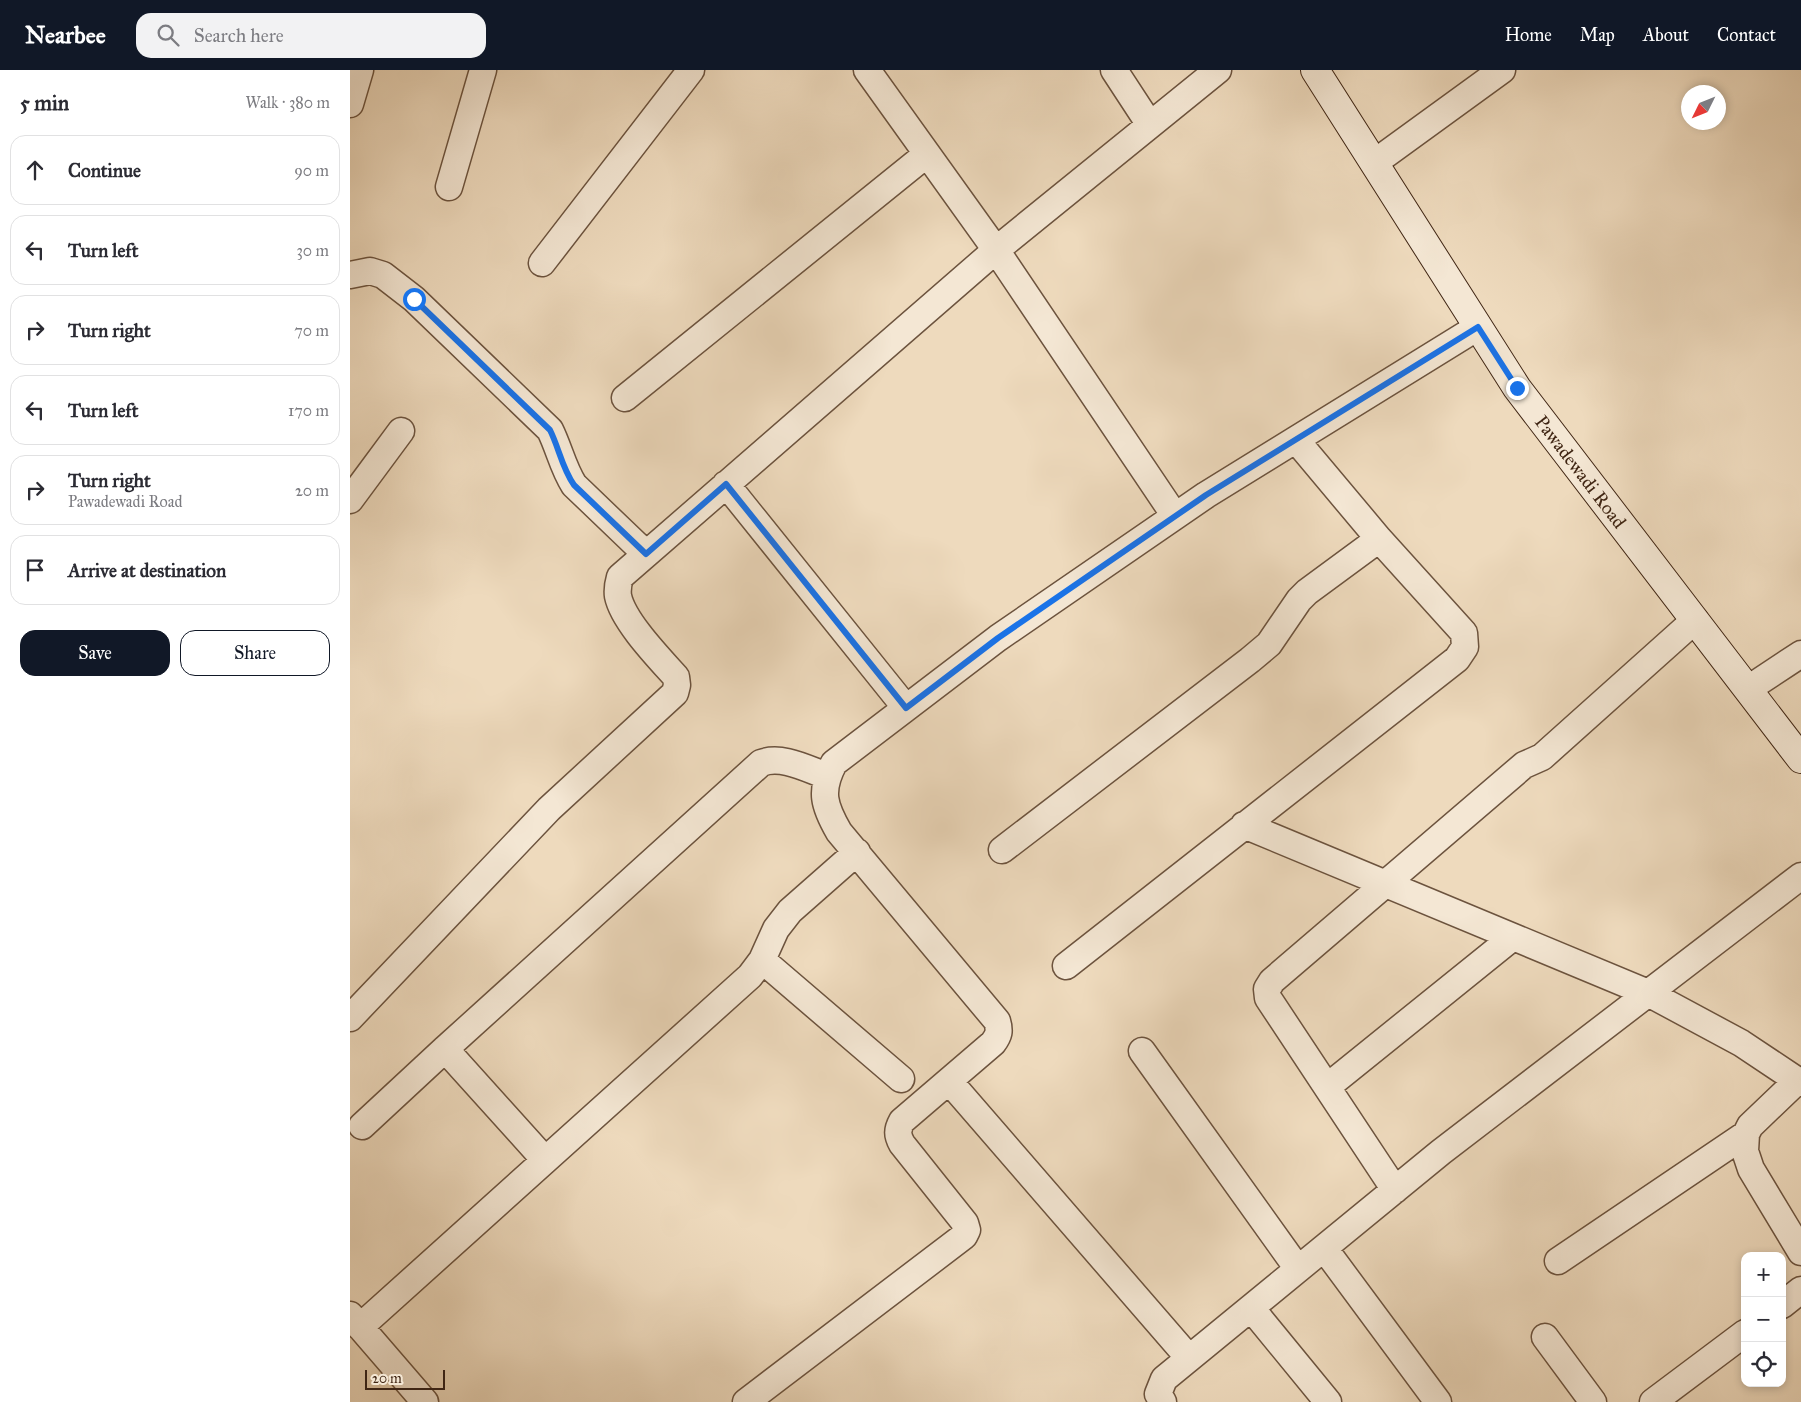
<!DOCTYPE html>
<html lang="en">
<head>
<meta charset="utf-8">
<style>
	:root { --surface:#fff; --page:#f2f2f3; --text:#2b2b33; --muted:#7c7c81; --line:#e1e1e2; --accent:#111827 }
	body { margin:0; font-family:"IM FELL Great Primer",serif; background:var(--page); color:var(--text) }
	.controls { position:absolute; right:15px; bottom:15px; display:grid; overflow:hidden; border-radius:10px; box-shadow:0 2px 8px #0003 }
	.controls button { width:45px; height:45px; display:grid; place-items:center; padding:0; border:0; border-bottom:1px solid var(--line); background:var(--surface); color:var(--text); font:25px sans-serif }
	.compass { position:absolute; left:1331px; top:15px; width:45px; height:45px; border-radius:50%; background:var(--surface); box-shadow:0 2px 8px #0003; rotate:227deg }
	.scale { position:absolute; left:15px; bottom:12px; width:80px; box-sizing:border-box; padding-left:5px; border:2px solid #402614; border-top:0; font-size:14px; line-height:18px; white-space:nowrap; color:#402614; -webkit-text-stroke:4px #f4e7d4; paint-order:stroke }
	.stop { position:absolute; width:15px; height:15px; margin:-11px; border:4px solid #1a73e8; border-radius:50%; background:#fff }
	.stop.end { background:#1a73e8; border-color:#fff; box-shadow:0 1px 5px #0008 }
	.list { margin:0; padding:0; list-style:none }
	h2 { display:flex; justify-content:space-between; align-items:center; height:65px; margin:0; padding:0 20px; font-size:21px }
	h2 small { font-size:16px; font-weight:400; color:var(--muted) }
	.list li { display:grid; grid-template-columns:32px 1fr auto; gap:15px; align-items:center; box-sizing:border-box; height:70px; margin:0 10px 10px; padding:0 10px; border:1px solid var(--line); border-radius:15px }
	.list b { display:block; font-size:19px; white-space:nowrap }
	.list p { margin:0; font-size:16px; white-space:nowrap; color:var(--muted) }
	.list em { font-size:16px; font-style:normal; color:var(--muted) }
	.actions { display:flex; gap:10px; padding:15px 20px }
	.actions a { flex:1; padding:11px 0; border:1px solid var(--accent); border-radius:15px; text-align:center; font-size:18px; color:var(--accent) }
	.actions .main { background:var(--accent); color:#fff }
	.icon { flex:none; width:28px; height:28px; fill:none; stroke:currentColor; stroke-width:2; stroke-linecap:round; stroke-linejoin:round }
	.map { position:relative; flex:none; width:1451px; height:1332px; overflow:hidden }
	header { display:flex; align-items:center; gap:30px; box-sizing:border-box; height:70px; padding:0 25px; background:var(--accent); color:#fff }
	header strong { font-size:24px }
	nav { display:flex; gap:28px; margin-inline-start:auto; font-size:18px }
	.search { width:350px; height:45px; background:var(--page); display:flex; align-items:center; gap:12px; box-sizing:border-box; padding:0 18px; border-radius:15px; color:var(--muted); font-size:19px }
	main { display:flex }
	aside { flex:1; background:var(--surface) }
	.map>svg:first-child { display:block }
</style>
</head>
<body>
<header>
<strong>Nearbee</strong>
<div class="search"><svg class="icon" aria-label="search" viewBox="0 0 24 24"><circle cx="10" cy="10" r="6"/><path d="M15 15l6 6"/></svg>Search here</div>
<nav><a>Home</a><a>Map</a><a>About</a><a>Contact</a></nav>
</header>
<main>
<aside>
<h2>5 min<small>Walk · 380 m</small></h2>
<ul class="list">
<li><svg class="icon" aria-label="ahead" viewBox="0 0 24 24"><path d="M12 20V5M6 11l6-6 6 6"/></svg><div><b>Continue</b></div><em>90 m</em></li>
<li><svg class="icon" aria-label="left" viewBox="0 0 24 24"><path d="M17 20v-9H6M10 6l-5 5 5 5"/></svg><div><b>Turn left</b></div><em>30 m</em></li>
<li><svg class="icon" aria-label="right" viewBox="0 0 24 24"><path d="M7 20v-9h11M14 6l5 5-5 5"/></svg><div><b>Turn right</b></div><em>70 m</em></li>
<li><svg class="icon" aria-label="left" viewBox="0 0 24 24"><path d="M17 20v-9H6M10 6l-5 5 5 5"/></svg><div><b>Turn left</b></div><em>170 m</em></li>
<li><svg class="icon" aria-label="right" viewBox="0 0 24 24"><path d="M7 20v-9h11M14 6l5 5-5 5"/></svg><div><b>Turn right</b><p>Pawadewadi Road</p></div><em>20 m</em></li>
<li><svg class="icon" aria-label="arrive" viewBox="0 0 24 24"><path d="M6 21V4h12l-3 4 3 4H6"/></svg><div><b>Arrive at destination</b></div></li>
</ul>
<div class="actions"><a class="main">Save</a><a>Share</a></div>
</aside>
<div class="map">
<svg width="1451" height="1332" viewBox="0 0 1451 1332">
	<rect width="100%" height="100%" fill="#eedabd"/>
	<filter id="stains"><feTurbulence type="fractalNoise" baseFrequency=".004" numOctaves="4"/><feColorMatrix values="0 0 0 0 .2 0 0 0 0 .09 0 0 0 0 .02 0 0 0 .5 -.17"/></filter>
	<radialGradient id="worn" r=".72"><stop offset=".6" stop-color="#630" stop-opacity="0"/><stop offset="1" stop-color="#630" stop-opacity=".3"/></radialGradient>
	<g fill="none" stroke-linecap="round" stroke-linejoin="round">
		<defs>
			<path id="street" d="M517,0L646,180L825,446
				M764,0L800,55
				M0,34L10,0
				M1024,93L1152,0
				M99,117L133,0
				M192,193L341,0
				M0,205L20,201L33,205L64,229L200,360C209,378 213,398 224,415L296,484
				M275,328L577,84
				M376,414L556,638
				M0,430L51,361
				M1398,619L1451,584
				M894,755L1298,923L1391,973L1451,1013
				M652,780L900,590L919,574L949,530L957,522L1029,469
				M412,890L551,1009
				M716,896L1107,589L1115,577L1114,563L1029,469L946,370
				M0,948L199,739L325,623L327,615L326,607C309,588 273,551 268,526C267,519 268,514 270,507L646,180L868,0
				M95,979L195,1090
				M792,981L948,1199
				M1448,1010L1400,1056L1396,1064L1395,1081L1401,1099L1451,1182
				M599,1011L839,1288
				M977,1017L1163,867
				M12,1056L95,979L411,693C432,685 457,699 477,706
				M1045,1120L918,928L917,919L922,911L1174,695L1192,687L1345,550
				M974,1178L1088,1332
				M1208,1191L1396,1064
				M1432,1235L1451,1220
				M901,1238L978,1332
				M0,1245L75,1332
				M10,1257L400,906L412,890L426,859L440,841L507,782
				M1195,1267L1243,1332
				M396,1332L614,1166L617,1160L615,1153L552,1074C547,1065 547,1060 552,1051L643,973C649,965 650,961 647,951L489,762C474,736 469,721 484,693L648,568L856,425L1128,257
				M813,1332L808,1324L814,1309L1091,1082L1451,806
				M1303,1332L1395,1263"/>
			<g id="secondary">
				<path id="s1" d="M965,0L1167,318L1451,689"/>
			</g>
		</defs>
		<use href="#street" stroke="#6c533e" stroke-width="29"/>
		<use href="#secondary" stroke="#402614" stroke-width="30"/>
		<use href="#street" stroke="#f4e7d4" stroke-width="26"/>
		<use href="#secondary" stroke="#f4e7d4" stroke-width="28"/>
	</g>
	<g fill="none" stroke-linecap="round" stroke-linejoin="round">
		<path stroke="#1a73e8" stroke-width="6" d="M64,229L200,360C209,378 212,398 224,415L296,484L376,414L556,638L648,568L856,425L1128,257L1167,318"/>
	</g>
	<g text-anchor="middle" stroke-width="4" stroke-linejoin="round" paint-order="stroke">
		<g font-size="19" fill="#402614" stroke="#f4e7d4">
			<text dy="7" stroke="none"><textPath href="#s1" startOffset="482">Pawadewadi Road</textPath></text>
		</g>
	</g>
	<rect width="100%" height="100%" filter="url(#stains)"/>
	<rect width="100%" height="100%" fill="url(#worn)"/>
</svg>
<div class="controls">
<button>+</button>
<button>−</button>
<button><svg class="icon" aria-label="locate" viewBox="0 0 24 24"><circle cx="12" cy="12" r="6"/><path d="M12 2v4M12 18v4M2 12h4M18 12h4"/></svg></button>
</div>
<svg class="compass" viewBox="-18 -18 36 36"><path d="M0-13l5 13h-10z" fill="#e53935"/><path d="M0 13l5-13h-10z" fill="#7c7c81"/></svg>
<div class="scale">20 m</div>
<div class="stop" style="left:64px;top:229px"></div>
<div class="stop end" style="left:1167px;top:318px"></div>
</div>
</main>
</body>
</html>
